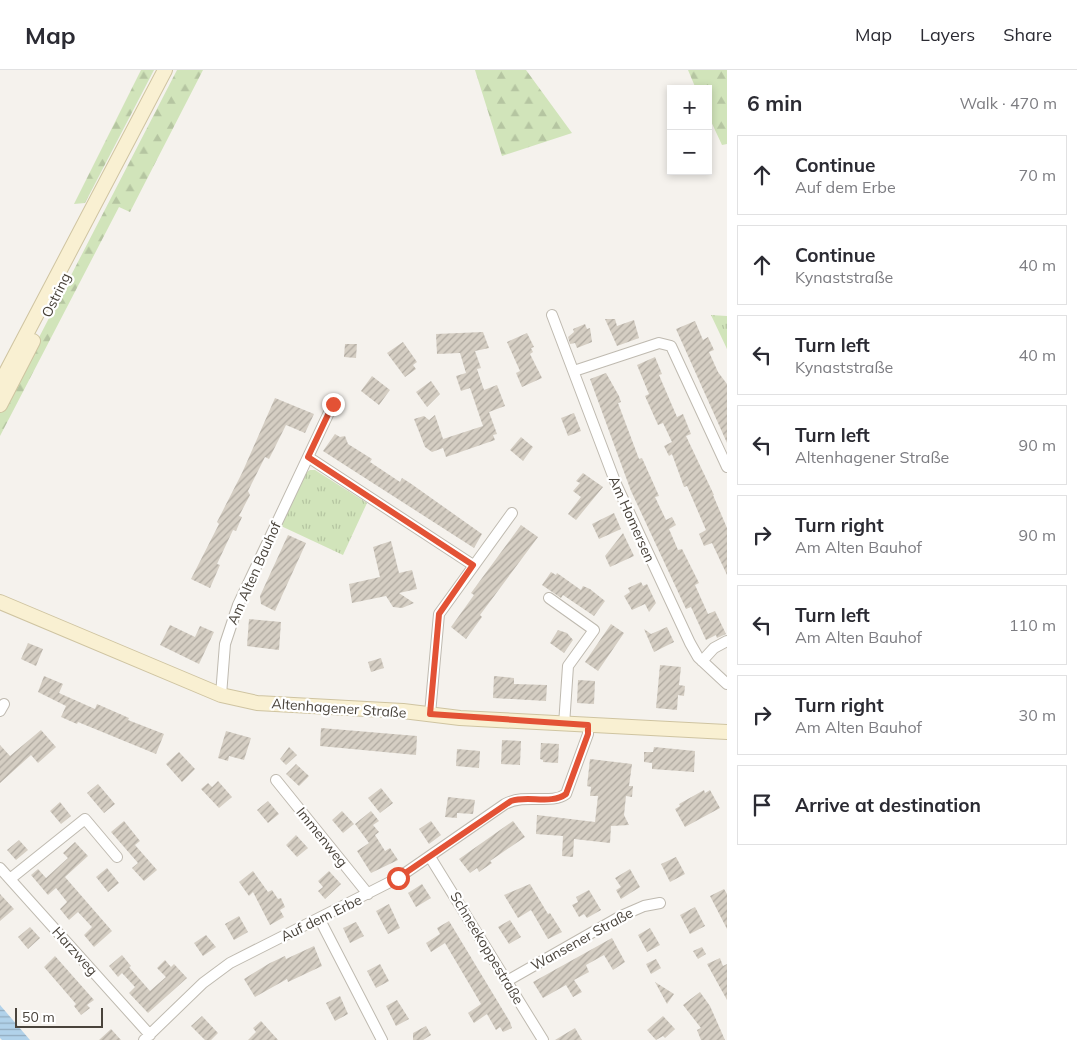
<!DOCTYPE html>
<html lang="en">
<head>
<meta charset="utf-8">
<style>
	:root { --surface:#fff; --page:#f2f2f3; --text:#2b2b33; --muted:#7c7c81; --line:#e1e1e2 }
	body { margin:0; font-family:Mulish,sans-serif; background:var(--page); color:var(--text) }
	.controls { position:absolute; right:15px; top:15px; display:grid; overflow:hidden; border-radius:0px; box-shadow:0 2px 8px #0003 }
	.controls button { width:45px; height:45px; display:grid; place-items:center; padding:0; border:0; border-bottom:1px solid var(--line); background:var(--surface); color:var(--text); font:25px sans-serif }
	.scale { position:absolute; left:15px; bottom:12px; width:88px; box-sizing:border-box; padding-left:5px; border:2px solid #49433b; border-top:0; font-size:14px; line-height:18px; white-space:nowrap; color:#49433b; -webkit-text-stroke:4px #fff; paint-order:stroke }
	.stop { position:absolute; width:15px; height:15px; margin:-11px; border:4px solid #e35235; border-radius:50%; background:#fff }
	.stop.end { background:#e35235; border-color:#fff; box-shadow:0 1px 5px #0008 }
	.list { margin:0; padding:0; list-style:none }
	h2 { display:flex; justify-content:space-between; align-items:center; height:65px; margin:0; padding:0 20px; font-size:21px }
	h2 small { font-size:16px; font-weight:400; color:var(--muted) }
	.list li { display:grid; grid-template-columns:32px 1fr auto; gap:15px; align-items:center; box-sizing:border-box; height:80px; margin:0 10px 10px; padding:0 10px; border:1px solid var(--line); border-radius:0px }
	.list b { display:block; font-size:19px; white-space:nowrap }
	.list p { margin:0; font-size:16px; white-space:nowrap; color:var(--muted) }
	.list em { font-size:16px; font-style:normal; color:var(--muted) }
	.icon { flex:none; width:28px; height:28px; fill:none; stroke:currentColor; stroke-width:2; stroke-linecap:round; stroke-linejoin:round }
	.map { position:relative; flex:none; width:727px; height:970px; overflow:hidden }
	header { display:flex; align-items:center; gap:30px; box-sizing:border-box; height:70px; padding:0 25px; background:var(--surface); border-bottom:1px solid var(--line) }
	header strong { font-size:24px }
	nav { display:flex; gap:28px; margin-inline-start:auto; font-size:18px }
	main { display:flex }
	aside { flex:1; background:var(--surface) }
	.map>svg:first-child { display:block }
</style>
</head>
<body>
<header>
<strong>Map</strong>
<nav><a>Map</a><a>Layers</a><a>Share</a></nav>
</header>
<main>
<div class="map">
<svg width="727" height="970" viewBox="0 0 727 970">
	<defs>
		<pattern id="forest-firs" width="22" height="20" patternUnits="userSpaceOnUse" patternTransform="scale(1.25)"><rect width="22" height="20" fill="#d1e4ba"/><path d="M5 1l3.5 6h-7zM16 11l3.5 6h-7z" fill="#b5c5a1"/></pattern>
		<pattern id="park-tufts" width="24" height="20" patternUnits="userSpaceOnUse" patternTransform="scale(1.25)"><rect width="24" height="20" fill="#d1e4ba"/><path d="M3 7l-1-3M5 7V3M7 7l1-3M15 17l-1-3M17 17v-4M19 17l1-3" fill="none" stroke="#b5c5a1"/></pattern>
		<pattern id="water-rules" width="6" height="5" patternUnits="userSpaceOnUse" patternTransform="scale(1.25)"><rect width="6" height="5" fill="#b1d2ea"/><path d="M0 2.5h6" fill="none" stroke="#92acbf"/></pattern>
		<pattern id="building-hatch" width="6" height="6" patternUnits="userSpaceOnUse" patternTransform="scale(1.25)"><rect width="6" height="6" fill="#d5cec3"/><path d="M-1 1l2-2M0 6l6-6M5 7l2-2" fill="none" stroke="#afa9a0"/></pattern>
	</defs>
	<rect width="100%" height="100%" fill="#f5f2ed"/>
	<path fill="url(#forest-firs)" d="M141,0H154L85,133L74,134Z
		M177,0H203L130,142L119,137L0,366V343Z
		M475,0H526L572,63L502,86Z
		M688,0H727V74L722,75L708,45V19H696Z"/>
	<path fill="url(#park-tufts)" d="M711,245L727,246V279Z
		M310,400H315L367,433L343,485L281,456L305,403Z"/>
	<path fill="url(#water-rules)" d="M0,935L30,970H2L0,968Z"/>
	<path fill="url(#building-hatch)" d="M605,249H615L617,256L634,250L639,268L617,276Z
		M695,251L703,270L708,267L714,280L709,282L718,302L727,314V373L676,259Z
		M585,254L587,259L590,258L592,272L577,278L575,273L570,274L568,267L574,262L573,259Z
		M483,262L489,278L475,281L481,298L477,299L484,320L497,315L505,336L489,342L497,364L493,365L495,370L446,387L443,378L432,382L425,377L414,349L424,346L429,350L435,345L443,369L483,356L470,318L461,321L456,306L466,303L460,283L437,284L436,264Z
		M527,263L534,277L531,278L533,282L530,284L542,308L522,317L516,303L520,301L507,272Z
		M403,272L417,292L413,295L416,299L405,307L387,283Z
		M345,274H357L356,288L344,287Z
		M655,287L662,304L659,305L677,347L683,344L691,364L686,366L714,425H713L727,458V505L712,473L704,476L699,464L706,460L687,416L684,417L672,384L669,386L664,376L672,372L663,353L658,355L645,326L649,324L637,295Z
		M606,303L619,326L621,332L618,333L639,389L642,388L659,426L655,427L666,450L672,447L676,455L669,459L678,480L682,479L699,513L695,515L708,544L715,541L726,564L717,568L716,565L706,570L691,537L686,539L631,421L590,309Z
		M372,306L390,320L379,335L361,321Z
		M431,311L440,324L427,337L416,322Z
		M275,328L314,344L305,363L286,355L269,389L265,387L248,421L250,425L239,446L242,447L236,461L233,460L217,494L220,495L210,518L191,509L219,454L217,452L242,403Z
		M574,343L581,361L568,366L561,348Z
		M335,364L340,367L345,366L348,374L372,389L370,392L400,412L402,408L410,413L482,464L474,478L323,381Z
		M521,367L533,377L523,391L510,380Z
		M583,403L603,417L576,450L568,444L581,427L573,421L580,413L576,411Z
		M614,443L621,459L599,469L592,454Z
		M521,455L538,467L480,545L482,547L466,569L451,557L474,525L471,523Z
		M623,463L634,486L610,497L605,486Z
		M288,465L306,473L275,541L261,534L260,526Z
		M391,471L399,503L412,500L417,519L399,523L414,533L402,538L393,537L386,526L352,533L349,514L380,507L373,477Z
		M551,502L556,505L557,503L581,520L583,516L590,519L605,531L594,546L563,525L561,528L542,515Z
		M641,512L643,516L647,514L656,533L649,542L645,534L632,540L624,526L630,522L628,518Z
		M249,549L281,552L279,580L247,576Z
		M611,554L624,563L598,601L585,592Z
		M170,555L195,567L200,556L214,562L199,594L160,575Z
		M667,557L674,572L654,582L644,559L651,564Z
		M558,560L567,563L573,570L564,583L550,573Z
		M28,573L43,579L36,596L21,589Z
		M381,588L384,598L371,602L368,592Z
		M660,595L681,597L679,615L685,616L684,626L678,625L677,640L656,638Z
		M44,606L63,614L59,623L95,639L97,634L129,648L128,650L164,664L156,684L78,652L77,654L61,647L66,636L38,622Z
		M494,606L514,608V614L547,615L546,631L493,628Z
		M578,610L595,611L594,634L577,633Z
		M321,658L417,666L416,685L320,676Z
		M41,660L56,677L38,693L31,685L0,713V675L10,686Z
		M226,661L251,668L244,690L229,686L228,691L218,688Z
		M502,670L521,671L520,695L501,694Z
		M541,673L559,674L558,693L543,692V690L540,689Z
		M289,677L297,685L286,695L280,689Z
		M654,677L695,681L694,702L652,699V693L644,692V682H653Z
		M457,679L480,681L479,698L456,696Z
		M179,682L195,699L182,712L166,694Z
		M590,689L632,694L629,716H633L632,727L626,726L624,745L629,755L611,756L610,773L574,769L573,787L562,786L563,766L536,764L537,745L595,752L598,726H590L591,717L587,716Z
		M296,694L309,706L299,716L286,704Z
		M218,711L232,727L219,738L201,719L208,713L212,717Z
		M98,714L115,734L104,743L87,723Z
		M381,718L393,733L380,743L368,728Z
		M704,720L705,723L710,720L720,738L685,757L675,739L680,736L679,734Z
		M448,727L475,730L473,744L457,743V748L445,747Z
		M268,731L279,744L268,753L257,740Z
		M60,732L71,746L61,754L50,741Z
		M342,741L354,754L343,763L332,750Z
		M371,741L379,751L373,755L379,762L375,765L385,781L390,778L398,790L371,803L357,781L369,773L355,754Z
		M124,751L140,771L135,775L157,800L144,811L132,798L138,793L111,762Z
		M431,751L441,765L429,774L419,759Z
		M513,751L525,767L490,791L492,793L479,802L477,798L470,803L459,789Z
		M296,765L308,778L297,787L286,775Z
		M19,770L28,780L16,790L7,780Z
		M75,772L88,786L65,807L112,861L94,877L84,865L92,857L78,842L69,850L60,839L67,832L56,818L48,825L31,805L38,799L46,808L68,788L63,783Z
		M676,787L685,804L670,812L661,794Z
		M107,798L119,813L108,822L96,807Z
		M630,799L640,817L621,829L616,820L621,817L615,808Z
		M253,801L268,822L272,820L278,829L281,828L285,837L280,840L284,847L270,855L253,822L249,826L239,812Z
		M329,801L341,814L325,829L318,821L323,817L318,811Z
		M422,814L431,828L416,837L408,823Z
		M530,814L548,844L550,843L562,862L548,869L531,840L518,848L504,825Z
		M724,819L727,824V859L710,826Z
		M589,820L601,840L587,848L584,844L579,847L572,835L578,832L576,827Z
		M0,824L14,839L0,851Z
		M389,834L400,858L388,864L376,841Z
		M695,837L705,856L690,864L680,845Z
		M239,846L248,862L234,870L225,854Z
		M510,850L521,867L509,874L498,857Z
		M449,851L510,952L512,958L503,962L500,957L496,960L487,944L474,953L468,943L481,934L445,873L431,882L426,873L440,864L437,858Z
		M356,852L364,866L350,873L343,858Z
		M30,857L40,868L28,879L18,867Z
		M650,858L660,875L647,882L638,865Z
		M206,865L216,877L203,886L194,873Z
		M612,868L625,892L613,900L604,885L586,895L589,902L574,910L582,922L573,927L566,915L543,928L533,912Z
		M314,876L322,896L288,912L287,909L255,927L244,909L270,893L285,886L286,889Z
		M702,877L706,884L698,889L693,881Z
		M122,885L131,896L129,897L150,921L166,907L157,898L165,890L171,897L174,894L187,908L148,943L129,923L135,917L122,903L118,907L109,896Z
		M55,886L94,930L87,935L90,938L81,945L74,936L76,934L44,897Z
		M720,888L723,896L727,894V930L707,894Z
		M656,889L661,898L651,904L646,894Z
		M380,894L389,911L376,918L367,901Z
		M655,912L674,924L667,934Z
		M700,922L710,936L725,970H701L697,960L701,958L683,935Z
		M340,926L348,944L335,951L326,933Z
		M397,930L409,949L396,956L386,936Z
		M202,946L218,963L211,970H205L191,956Z
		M663,946L675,959L665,968L663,966L656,970L647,960Z
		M261,951L278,970H248L256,962L253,958Z
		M426,956L431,965L423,970H413V963Z
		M575,958L582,970H555Z
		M111,959L121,970H99Z"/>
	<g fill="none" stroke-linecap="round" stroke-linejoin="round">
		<defs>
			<path id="street" d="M552,245L616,414L690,573L698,587L727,614
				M574,301L659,273L671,276L727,397
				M308,387L473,495
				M549,528L594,560L568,596L564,655
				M702,591L714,578L727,571
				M221,625L225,574L238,535L333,334
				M0,641L4,634
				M430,644L439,544L512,443
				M276,710L368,824
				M430,787L543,970
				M0,798L150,965
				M10,809L85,749L117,787
				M319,848L382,970
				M507,911L621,846L644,836L660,833
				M144,970L203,913L230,893L398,808L505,734C526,723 551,735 566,724L588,664V655"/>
			<path id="secondary" d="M0,314L165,0
				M0,335L33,271
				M0,532L221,625L257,633L403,641L460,648L727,662"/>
		</defs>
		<use href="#street" stroke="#bfbab0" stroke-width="12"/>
		<use href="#secondary" stroke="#cfc4a1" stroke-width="16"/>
		<use href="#street" stroke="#fff" stroke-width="10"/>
		<use href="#secondary" stroke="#f9f0d2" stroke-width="14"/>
	</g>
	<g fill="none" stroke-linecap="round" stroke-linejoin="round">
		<path stroke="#e35235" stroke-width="6" d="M333,334L308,387L473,495L439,544L430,644L588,655V664L566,724C551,735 528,725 511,731L398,808"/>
	</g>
	<g text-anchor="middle" stroke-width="4.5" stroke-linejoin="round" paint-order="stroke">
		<g font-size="14" fill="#49433b" stroke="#fff">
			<text transform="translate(56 225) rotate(-64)" y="5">Ostring</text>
			<text transform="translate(632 449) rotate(66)" y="5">Am Homersen</text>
			<text transform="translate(254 503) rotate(-66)" y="5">Am Alten Bauhof</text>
			<text transform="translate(339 638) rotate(4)" y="5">Altenhagener Straße</text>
			<text transform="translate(322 767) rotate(51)" y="5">Immenweg</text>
			<text transform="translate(321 848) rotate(-26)" y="5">Auf dem Erbe</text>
			<text transform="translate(582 869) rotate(-29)" y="5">Wansener Straße</text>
			<text transform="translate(487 878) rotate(59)" y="5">Schneekoppestraße</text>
			<text transform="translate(75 881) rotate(48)" y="5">Harzweg</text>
		</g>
	</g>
</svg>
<div class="controls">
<button>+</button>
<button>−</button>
</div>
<div class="scale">50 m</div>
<div class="stop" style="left:398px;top:808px"></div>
<div class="stop end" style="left:333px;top:334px"></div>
</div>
<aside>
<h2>6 min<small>Walk · 470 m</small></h2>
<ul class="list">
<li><svg class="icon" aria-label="ahead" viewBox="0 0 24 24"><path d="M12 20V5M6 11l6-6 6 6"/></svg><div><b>Continue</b><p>Auf dem Erbe</p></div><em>70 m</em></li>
<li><svg class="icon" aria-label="ahead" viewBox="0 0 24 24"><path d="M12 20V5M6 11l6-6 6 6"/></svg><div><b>Continue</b><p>Kynaststraße</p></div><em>40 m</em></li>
<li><svg class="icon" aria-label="left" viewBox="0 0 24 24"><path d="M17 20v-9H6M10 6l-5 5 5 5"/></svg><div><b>Turn left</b><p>Kynaststraße</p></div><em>40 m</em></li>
<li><svg class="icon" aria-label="left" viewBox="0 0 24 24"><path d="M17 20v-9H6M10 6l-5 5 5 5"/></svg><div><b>Turn left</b><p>Altenhagener Straße</p></div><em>90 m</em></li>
<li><svg class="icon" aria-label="right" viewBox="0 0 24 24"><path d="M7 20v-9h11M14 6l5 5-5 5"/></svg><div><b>Turn right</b><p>Am Alten Bauhof</p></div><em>90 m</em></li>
<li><svg class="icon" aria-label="left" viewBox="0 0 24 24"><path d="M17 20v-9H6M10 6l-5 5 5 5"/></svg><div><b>Turn left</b><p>Am Alten Bauhof</p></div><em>110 m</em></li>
<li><svg class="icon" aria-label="right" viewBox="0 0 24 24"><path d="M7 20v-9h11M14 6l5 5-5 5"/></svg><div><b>Turn right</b><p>Am Alten Bauhof</p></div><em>30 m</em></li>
<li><svg class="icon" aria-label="arrive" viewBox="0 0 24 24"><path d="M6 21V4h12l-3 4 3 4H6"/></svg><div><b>Arrive at destination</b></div></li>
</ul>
</aside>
</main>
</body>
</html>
